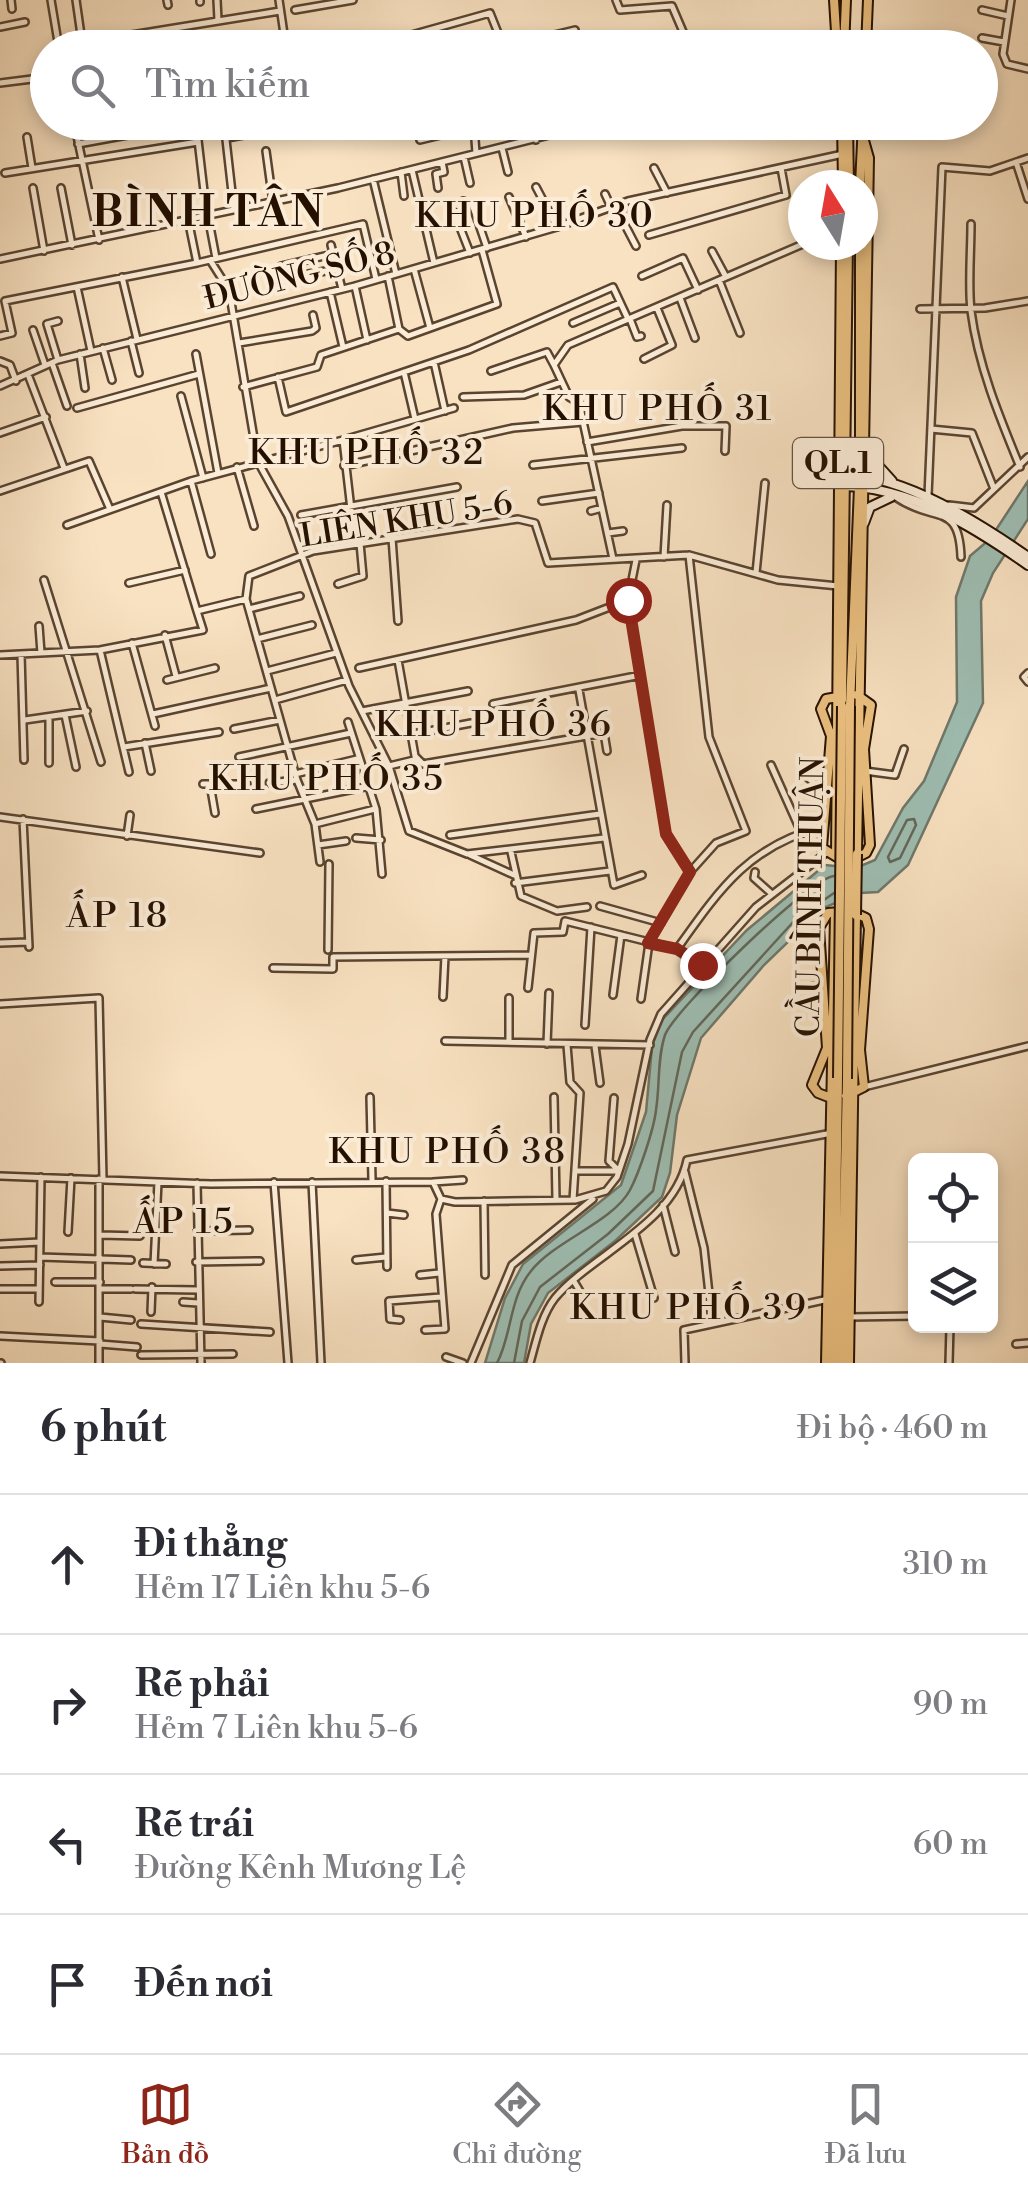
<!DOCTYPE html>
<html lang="vi">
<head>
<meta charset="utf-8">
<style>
	:root { --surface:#fff; --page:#f2f2f3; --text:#2b2b33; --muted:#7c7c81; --line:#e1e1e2; --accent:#8f2418 }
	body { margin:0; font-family:"Libre Bodoni",serif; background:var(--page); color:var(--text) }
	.controls { position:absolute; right:30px; bottom:30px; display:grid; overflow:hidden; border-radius:15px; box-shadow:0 5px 15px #0003 }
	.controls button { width:90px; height:90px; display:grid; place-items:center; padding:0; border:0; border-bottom:2px solid var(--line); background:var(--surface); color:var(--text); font:50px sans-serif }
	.compass { position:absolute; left:788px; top:170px; width:90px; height:90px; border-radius:50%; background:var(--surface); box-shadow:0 5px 15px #0003; rotate:349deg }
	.stop { position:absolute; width:30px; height:30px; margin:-22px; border:8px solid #8f2418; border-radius:50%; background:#fff }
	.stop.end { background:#8f2418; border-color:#fff; box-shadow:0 2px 10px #0008 }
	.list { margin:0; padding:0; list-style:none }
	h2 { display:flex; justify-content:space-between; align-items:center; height:130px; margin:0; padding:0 40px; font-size:42px }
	h2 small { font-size:32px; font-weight:400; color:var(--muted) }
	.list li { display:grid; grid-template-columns:65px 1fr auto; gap:30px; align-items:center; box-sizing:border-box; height:140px; padding:0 40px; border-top:2px solid var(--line) }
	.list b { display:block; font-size:38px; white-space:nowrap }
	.list p { margin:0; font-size:32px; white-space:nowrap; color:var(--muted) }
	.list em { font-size:32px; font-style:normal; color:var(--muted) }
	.icon { flex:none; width:55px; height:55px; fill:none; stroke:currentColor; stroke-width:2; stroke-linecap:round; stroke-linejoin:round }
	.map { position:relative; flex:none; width:1028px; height:1363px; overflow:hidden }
	.search { position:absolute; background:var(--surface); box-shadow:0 5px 15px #0003; left:30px; right:30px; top:30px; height:110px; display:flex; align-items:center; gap:25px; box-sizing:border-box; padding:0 35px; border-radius:55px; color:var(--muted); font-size:38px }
	.sheet { height:690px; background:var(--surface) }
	nav { display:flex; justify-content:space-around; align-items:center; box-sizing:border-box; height:140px; border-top:2px solid var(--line); background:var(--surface); font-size:28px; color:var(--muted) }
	nav a { display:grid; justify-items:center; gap:5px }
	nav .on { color:var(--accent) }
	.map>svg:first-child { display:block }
</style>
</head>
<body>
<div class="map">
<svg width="1028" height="1363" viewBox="0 0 1028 1363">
	<rect width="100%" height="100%" fill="#f9e2c2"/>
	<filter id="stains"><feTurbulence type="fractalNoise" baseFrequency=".002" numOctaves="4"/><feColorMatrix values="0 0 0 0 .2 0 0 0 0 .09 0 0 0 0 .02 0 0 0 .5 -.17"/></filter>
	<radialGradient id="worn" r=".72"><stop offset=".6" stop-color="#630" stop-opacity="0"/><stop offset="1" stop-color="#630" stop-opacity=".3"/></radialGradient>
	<path fill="#9ebeb3" stroke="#6e786b" stroke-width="2.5" d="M1028,481V519L993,573L981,601L983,703L908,865L878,892L860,893L823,908L764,965L701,1038L677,1115L670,1173L662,1197L615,1241L548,1293L531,1324L524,1363H485L505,1298L523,1264L621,1185L646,1112L652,1047L660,1022L747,930L825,865L856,868L875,860L903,808L924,781L957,702L956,597L970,556L990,539Z"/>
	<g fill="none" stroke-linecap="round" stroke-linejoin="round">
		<path stroke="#62675a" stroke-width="2.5" d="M914,819L916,825L900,858L890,862L888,857L907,820Z
			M497,1363C512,1335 509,1298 531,1271C554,1241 613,1222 630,1190C639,1173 654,1129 656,1110C660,1086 657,1059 665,1035C674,1010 811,877 834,876
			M514,1363L522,1321L540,1287L608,1234L653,1191L682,1052L693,1032L795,920L834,893"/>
		<defs>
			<path id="minor" d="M11,0L12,9
				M51,0L59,48
				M76,0L82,42
				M167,0L168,5
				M200,0V2
				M217,0L218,20
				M279,0L284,34
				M616,0L620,10L672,6L690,48
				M1011,0L1003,54L1007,64L1028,69
				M295,10L353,0
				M982,10L1008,16
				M0,27L25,22
				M982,38L1004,42
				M58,41L82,43L280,11
				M504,47L575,30L579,48
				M365,48L490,13L504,48
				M804,48L806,40L836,37
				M0,83L48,77
				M74,122L99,240
				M224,122L234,210
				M528,122L536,140
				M196,123L207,217
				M474,126L476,153
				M27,137L32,168
				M227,138L249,134
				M420,140L487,124
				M78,144L199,122
				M502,148L508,172
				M266,151L273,202
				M464,157L470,183
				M1016,162L1028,199
				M654,168L667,193
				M412,170L434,263
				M401,172L404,196
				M5,173L198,142
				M373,179L396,274
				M536,187L557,227
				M33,188L44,251
				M61,188L72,245
				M438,188L436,174L444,172L442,162
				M605,194L611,207
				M509,197L526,237
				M463,201L472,204L487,248
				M622,203L624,223L636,246
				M454,212L470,253
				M208,216L216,258
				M188,219L197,263
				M971,224C971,253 968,283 971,311C978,365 999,416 1020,467
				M649,235L786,195L781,168
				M331,245L342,289
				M712,251L726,277
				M0,259L338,188L601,122
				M210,260L229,290L258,462L288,516L349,686L389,766L409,831L467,854L604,838
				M281,266L333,254
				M414,269L430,328
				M303,275L337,269
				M388,276L399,329
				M642,276L683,258L698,290
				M122,277L137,339
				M719,280L740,333
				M355,286L367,340
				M77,287L91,351
				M330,292L343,347
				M680,298L695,338
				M920,309L985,308L1028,301
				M630,319L637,337L641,336
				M58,321L47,324L58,360
				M573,323L620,303
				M33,330L45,365
				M0,336L12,333L5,301L197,263L363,224L376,279
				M131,341L139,373
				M239,343L312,331L316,328L313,315
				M103,348L112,380
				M80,354L85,388
				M196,354L218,473
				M644,359L672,345L657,308
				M0,361L10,365L16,381
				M434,362L445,411
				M52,363L67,406
				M491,371L547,352L554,365
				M404,372L415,419
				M29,377L64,468
				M278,377L286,412L469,350L613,287L628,319
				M0,386L58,360L355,286L557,227L628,201L843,154
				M243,387L317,367L321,355L399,329L408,336L497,304L482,250
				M181,396L203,478
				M463,397L524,395L561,382
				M77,408L199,374
				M931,429L972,433L994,489
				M0,433L46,417
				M343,440L454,408
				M587,442L682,426H726L725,451
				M533,465L682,448
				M344,466L513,428L583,422
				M237,467L254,526
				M191,481L211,554
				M0,491L89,461L109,507
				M161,492L197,611
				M928,496L942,167L990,171L1028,158
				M897,498C935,524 959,501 961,557
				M542,501L599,493
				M949,505L974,508L1028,457
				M591,511L602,508
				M301,515L457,487
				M67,525L191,481L343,440L355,544
				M608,533L623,531
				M392,538L398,621
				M664,557L667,505
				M613,559L579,403L569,397L554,365L568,345L803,244
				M636,560L628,600L666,835L690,872
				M756,573L765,483
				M44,580L101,762
				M129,583L185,570
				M338,584L363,576L360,543
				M246,599L297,780L315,824L320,862
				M249,609L300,596
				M39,626L41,653
				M165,635L176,676
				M257,639L312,625
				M132,643L155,726
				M100,650L129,772
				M21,654L24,760
				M0,655L100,650L203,630L197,611L246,599L249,576L313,551L518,519L535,523L548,563L689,555L778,580L838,586
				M398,660L415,756L423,764L604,733L607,751
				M359,668L576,620L628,600
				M267,671L336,653
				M1028,673L1024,677L1028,682
				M167,680L215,668
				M579,690L614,885L642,875
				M275,700L347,680
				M493,704L641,675
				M362,711L468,691
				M153,714L271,688
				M65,715L76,767
				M49,717V763
				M25,720L87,711
				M348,722L376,809L382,874
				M234,729L280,720
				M413,734L471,723
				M145,743L151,771
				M124,747L219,732
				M239,757L351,733
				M771,765L801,832
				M389,766L418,759
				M865,771L895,775L904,749
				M295,774L357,759
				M807,777L826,793
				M269,783L297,780
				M203,784H247
				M210,784L215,813
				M256,809L369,786
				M0,817L260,853
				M23,819L29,947
				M315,824L375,809
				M450,835L600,814
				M127,836L130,815
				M356,838L381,840
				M318,845L346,841
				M511,852L521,896L557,911L587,907
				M470,855L514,875
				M755,872L754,878L772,894
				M515,883L610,871
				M600,906L661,923
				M565,921L677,949L702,965
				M0,943L28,942
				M677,949C719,890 749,845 823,827
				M328,950L329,864
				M273,968L333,969V957L530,955
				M528,988L534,933L563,932L565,921
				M797,989L823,985
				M613,995L621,935
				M443,997L445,956
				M641,999L649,943L690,872L716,843L746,831L709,737L689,555
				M0,1004L99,998L103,1179
				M585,1025L591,927
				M445,1041L650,1045
				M509,1042V998
				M547,1044L549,993
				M567,1045L570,1082L580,1093L573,1200
				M595,1046L600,1083
				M864,1087L1028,1046
				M370,1097L372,1180
				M554,1097L556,1199
				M614,1098L609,1161L619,1171
				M575,1171H616
				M685,1172L704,1248L712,1321
				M0,1176L211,1184L433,1182L441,1199L455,1202L575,1200L606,1191L617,1177L628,1144L650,1040L661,1014L756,907L826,853
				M386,1181L387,1267
				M274,1182L288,1363
				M312,1182L321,1363
				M433,1182L463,1180
				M197,1183L201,1363
				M484,1201L485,1275
				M663,1205L675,1252
				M387,1213L404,1215
				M197,1231L249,1230
				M68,1232L71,1178
				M635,1234L654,1298
				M100,1235L140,1236
				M0,1244L40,1242
				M40,1257L131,1260
				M356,1260L386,1257
				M196,1262L260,1261
				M143,1263L166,1264
				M154,1264L158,1182
				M0,1266L40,1265
				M420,1275L439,1273
				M55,1282H100
				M575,1283L584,1298
				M0,1289H39
				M100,1289H131
				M135,1289L197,1290
				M39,1302L41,1177
				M183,1302L198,1303
				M151,1312L152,1287
				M100,1317L131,1320
				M849,1317L916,1316
				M400,1320L390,1319L389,1301L441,1297
				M141,1324L270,1332
				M425,1330L445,1329L436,1214L441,1199
				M0,1336L100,1341
				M100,1344L137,1347
				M1016,1344L1028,1343
				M141,1355L233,1354
				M446,1357L463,1363
				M0,1363H1
				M99,1363V1179
				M471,1363L512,1265L593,1199
				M530,1363C536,1342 541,1316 555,1298C591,1255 674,1224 687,1160L832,1133
				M685,1363L684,1330L829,1299
				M949,1363L950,1326"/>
			<path id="secondary" d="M867,445L873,460L892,481
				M844,474C906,477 978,522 1028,557
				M844,486C912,488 974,527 1028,565
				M864,523L870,507L891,497"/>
			<path id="trunk" d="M834,0L837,48
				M844,48L846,0
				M866,48L868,0
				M842,122L843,185
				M848,122L849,185
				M860,185L863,122
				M842,700L848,245
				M850,706L860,463V245
				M857,854L869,158L863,137
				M836,856L841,245
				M837,857L822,848L831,736L821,709L826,699L837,697
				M856,858L866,853L870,845L864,749L871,705L857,695
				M831,1098L818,1093L812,1085L827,1048L819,928L828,913L851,911L866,918L869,929L860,1050L864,1087L846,1096
				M826,1363L835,915
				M834,1363L838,1078
				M841,1363L847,1079
				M849,1363L856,915"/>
		</defs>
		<use href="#minor" stroke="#5a4430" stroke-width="10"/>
		<use href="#secondary" stroke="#251000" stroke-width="12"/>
		<use href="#trunk" stroke="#251000" stroke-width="12"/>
		<use href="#minor" stroke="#fbecd7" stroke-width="5"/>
		<use href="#secondary" stroke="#fbecd7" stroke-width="8"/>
		<use href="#trunk" stroke="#ecc181" stroke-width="8"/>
		<defs>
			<path id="trunk-bridge" d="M856,915L857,854
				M838,1078L842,706
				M847,1079L850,706"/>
		</defs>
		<use href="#trunk-bridge" stroke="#251000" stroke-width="12" stroke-linecap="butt"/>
		<use href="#trunk-bridge" stroke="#ecc181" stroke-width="8"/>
	</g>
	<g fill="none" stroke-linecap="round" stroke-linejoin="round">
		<path stroke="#8f2418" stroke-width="12" d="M628,600L666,834L690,872L648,943L677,949L702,965"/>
	</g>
	<g text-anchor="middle" stroke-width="8" stroke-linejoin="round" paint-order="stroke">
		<rect fill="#fbecd7" stroke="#655240" stroke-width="2.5" x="793" y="438" width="90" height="50" rx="8"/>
		<g font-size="30" font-weight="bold" fill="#251000">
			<text x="838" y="473">QL.1</text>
		</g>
		<g font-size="32" fill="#251000" stroke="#fbecd7">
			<text transform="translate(299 275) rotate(-14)" y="11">ĐƯỜNG SỐ 8</text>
			<text transform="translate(406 519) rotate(-9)" y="11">LIÊN KHU 5-6</text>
			<text transform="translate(810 897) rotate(-89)" y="11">CẦU BÌNH THUẬN</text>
		</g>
		<g font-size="35" letter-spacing="2.5" fill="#251000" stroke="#fbecd7">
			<text x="535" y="227">KHU PHỐ 30</text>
			<text x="658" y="420">KHU PHỐ 31</text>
			<text x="367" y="464">KHU PHỐ 32</text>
			<text x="494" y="736">KHU PHỐ 36</text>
			<text x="327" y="790">KHU PHỐ 35</text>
			<text x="118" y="927">ẤP 18</text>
			<text x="448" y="1163">KHU PHỐ 38</text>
			<text x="184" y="1233">ẤP 15</text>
			<text x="689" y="1319">KHU PHỐ 39</text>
		</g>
		<g font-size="42" font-weight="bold" letter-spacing="2.5" fill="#251000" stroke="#fbecd7">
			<text x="209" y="226">BÌNH TÂN</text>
		</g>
	</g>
	<rect width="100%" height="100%" filter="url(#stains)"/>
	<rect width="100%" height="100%" fill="url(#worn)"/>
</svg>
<div class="controls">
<button><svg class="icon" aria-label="locate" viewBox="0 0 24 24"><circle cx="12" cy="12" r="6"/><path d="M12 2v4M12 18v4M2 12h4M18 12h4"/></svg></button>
<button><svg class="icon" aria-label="layers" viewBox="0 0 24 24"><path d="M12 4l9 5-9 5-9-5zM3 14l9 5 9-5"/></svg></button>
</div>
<svg class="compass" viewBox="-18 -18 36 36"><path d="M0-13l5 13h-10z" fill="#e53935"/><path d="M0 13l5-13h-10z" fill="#7c7c81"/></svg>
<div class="stop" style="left:628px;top:600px"></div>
<div class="stop end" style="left:702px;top:965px"></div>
<div class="search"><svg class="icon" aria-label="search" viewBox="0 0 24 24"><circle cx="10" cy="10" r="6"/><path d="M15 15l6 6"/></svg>Tìm kiếm</div>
</div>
<section class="sheet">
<h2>6 phút<small>Đi bộ · 460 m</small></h2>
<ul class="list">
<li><svg class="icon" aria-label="ahead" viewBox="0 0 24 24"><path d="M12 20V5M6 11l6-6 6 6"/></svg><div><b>Đi thẳng</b><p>Hẻm 17 Liên khu 5-6</p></div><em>310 m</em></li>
<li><svg class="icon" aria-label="right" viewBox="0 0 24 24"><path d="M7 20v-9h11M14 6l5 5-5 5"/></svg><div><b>Rẽ phải</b><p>Hẻm 7 Liên khu 5-6</p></div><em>90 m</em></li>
<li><svg class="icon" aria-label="left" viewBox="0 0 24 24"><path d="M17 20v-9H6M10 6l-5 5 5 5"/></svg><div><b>Rẽ trái</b><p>Đường Kênh Mương Lệ</p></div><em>60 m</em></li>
<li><svg class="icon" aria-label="arrive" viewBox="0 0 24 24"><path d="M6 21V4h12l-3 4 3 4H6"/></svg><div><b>Đến nơi</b></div></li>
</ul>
</section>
<nav>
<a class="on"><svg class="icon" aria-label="map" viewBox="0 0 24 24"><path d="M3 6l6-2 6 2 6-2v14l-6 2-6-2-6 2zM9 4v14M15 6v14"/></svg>Bản đồ</a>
<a><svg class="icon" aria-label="directions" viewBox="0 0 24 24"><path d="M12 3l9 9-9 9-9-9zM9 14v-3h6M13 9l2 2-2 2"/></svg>Chỉ đường</a>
<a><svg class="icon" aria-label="saved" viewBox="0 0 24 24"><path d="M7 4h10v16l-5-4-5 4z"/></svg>Đã lưu</a>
</nav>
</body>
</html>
